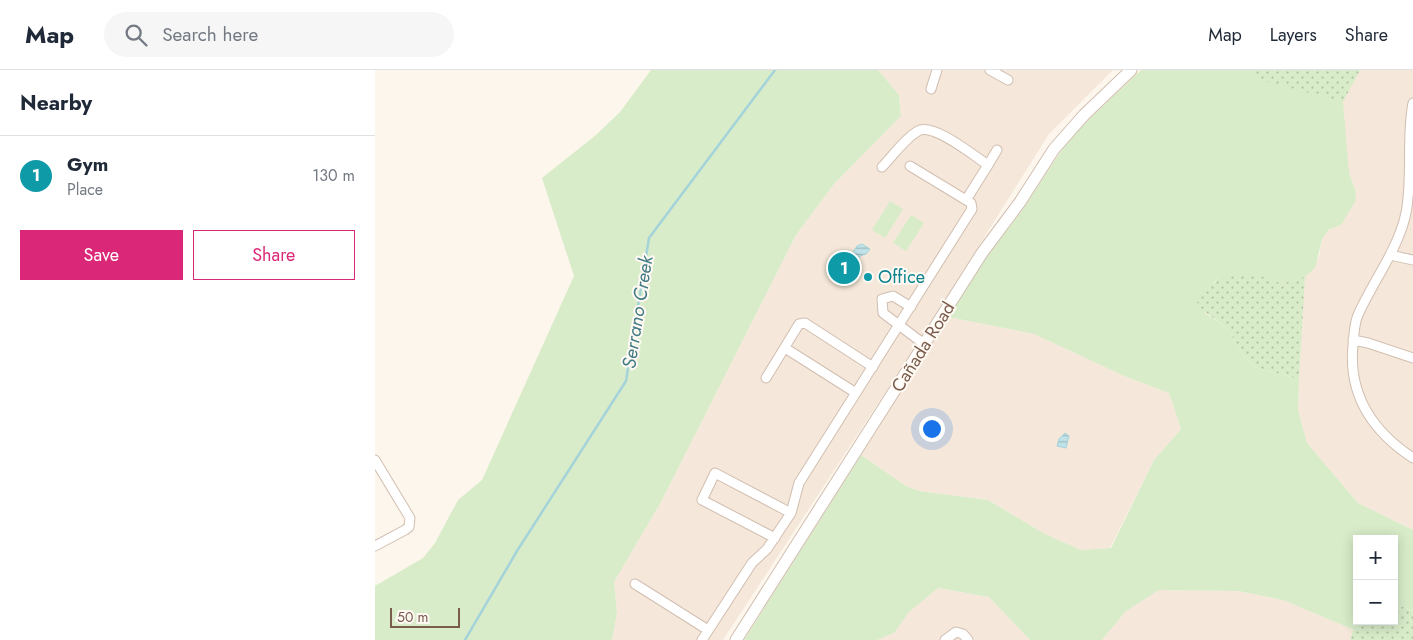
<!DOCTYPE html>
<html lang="en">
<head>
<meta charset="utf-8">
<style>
	:root { --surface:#fff; --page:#f6f6f7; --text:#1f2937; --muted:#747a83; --line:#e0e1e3; --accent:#db2777 }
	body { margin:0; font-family:Jost,sans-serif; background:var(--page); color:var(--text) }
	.controls { position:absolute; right:15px; bottom:15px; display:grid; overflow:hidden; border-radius:0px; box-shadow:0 2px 12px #0003 }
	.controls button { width:45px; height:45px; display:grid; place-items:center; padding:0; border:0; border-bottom:1px solid var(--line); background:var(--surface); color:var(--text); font:25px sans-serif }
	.scale { position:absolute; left:15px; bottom:12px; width:70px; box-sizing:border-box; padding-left:5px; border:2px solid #7a5c4d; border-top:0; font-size:14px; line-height:18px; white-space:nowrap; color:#7a5c4d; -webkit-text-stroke:4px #fffaf3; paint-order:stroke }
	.you { position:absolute; left:556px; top:358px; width:18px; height:18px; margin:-12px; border:4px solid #fff; border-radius:50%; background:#1a73e8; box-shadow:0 0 0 8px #1a73e833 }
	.badge { display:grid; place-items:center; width:32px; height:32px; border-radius:50%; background:var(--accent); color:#fff; font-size:16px; font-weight:700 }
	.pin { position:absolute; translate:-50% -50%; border:2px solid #fff; box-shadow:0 1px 5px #0006 }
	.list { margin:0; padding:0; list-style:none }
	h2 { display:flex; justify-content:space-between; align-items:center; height:65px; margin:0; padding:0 20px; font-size:21px }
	h2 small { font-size:16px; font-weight:400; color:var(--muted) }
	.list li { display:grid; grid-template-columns:32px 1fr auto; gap:15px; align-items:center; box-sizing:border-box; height:80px; padding:0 20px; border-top:1px solid var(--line) }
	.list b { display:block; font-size:19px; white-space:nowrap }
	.list p { margin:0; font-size:16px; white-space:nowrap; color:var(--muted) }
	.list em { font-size:16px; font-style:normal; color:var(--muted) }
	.actions { display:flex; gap:10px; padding:15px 20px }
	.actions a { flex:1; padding:11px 0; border:1px solid var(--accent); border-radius:0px; text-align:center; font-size:18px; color:var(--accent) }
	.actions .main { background:var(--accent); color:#fff }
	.icon { flex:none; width:28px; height:28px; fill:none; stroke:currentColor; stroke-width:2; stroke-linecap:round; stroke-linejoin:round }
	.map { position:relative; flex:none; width:1038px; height:570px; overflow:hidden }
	header { display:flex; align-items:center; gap:30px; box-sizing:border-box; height:70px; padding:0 25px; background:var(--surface); border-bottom:1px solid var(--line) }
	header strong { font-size:24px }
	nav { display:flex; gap:28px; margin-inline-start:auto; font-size:18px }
	.search { width:350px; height:45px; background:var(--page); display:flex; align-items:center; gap:12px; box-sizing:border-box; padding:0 18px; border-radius:28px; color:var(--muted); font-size:19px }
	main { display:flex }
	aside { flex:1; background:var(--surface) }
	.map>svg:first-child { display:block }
</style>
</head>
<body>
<header>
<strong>Map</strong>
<div class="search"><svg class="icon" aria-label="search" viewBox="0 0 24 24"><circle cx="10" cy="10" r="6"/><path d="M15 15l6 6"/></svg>Search here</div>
<nav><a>Map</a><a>Layers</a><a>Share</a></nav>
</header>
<main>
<aside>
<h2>Nearby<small></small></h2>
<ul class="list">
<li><span class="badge" style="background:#0f9aa8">1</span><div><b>Gym</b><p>Place</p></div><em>130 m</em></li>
</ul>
<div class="actions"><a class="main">Save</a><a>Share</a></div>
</aside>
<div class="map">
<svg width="1038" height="570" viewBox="0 0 1038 570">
	<defs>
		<pattern id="park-dots" width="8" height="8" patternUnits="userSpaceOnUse" patternTransform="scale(1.25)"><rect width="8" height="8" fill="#d8ecc9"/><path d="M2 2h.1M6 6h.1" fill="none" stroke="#b4c2a5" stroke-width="1.8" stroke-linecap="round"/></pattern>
		<pattern id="water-rules" width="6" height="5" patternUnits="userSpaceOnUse" patternTransform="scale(1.25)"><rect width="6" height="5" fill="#bfe3e8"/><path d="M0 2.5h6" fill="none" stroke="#a0bbbe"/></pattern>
	</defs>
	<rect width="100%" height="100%" fill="#fdf6ec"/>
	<path fill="#f5e8da" d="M503,0H738L674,64L555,254L348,570H237L242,542L239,512L286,432L421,165L459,114L526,46L524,25Z
		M877,0H1038V460L983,433L932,373L923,340L924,309L825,224L944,187L947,170L953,160L966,155L981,122L974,103Z
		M573,247L659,264L749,306L794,323L806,359L779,390L735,478L706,480L670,464L613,430L544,421L531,416L486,385Z
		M562,518L614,527L655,570H502L519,563L534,542Z
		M784,520L863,521L908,530L979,560L975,570H727L750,542Z"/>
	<path fill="#d8ecc9" d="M276,0H503L524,25L526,46L459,114L421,165L286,432L239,512L242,542L237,570H0V516L48,488L60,473L83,430L107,410L199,206L167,108L221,65L245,42Z
		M766,0H877L882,9L968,32L974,103L981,122L980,132L966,155L953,160L947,170L940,198L930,207L906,214L893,207L840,211L825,224L830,243L852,258L869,286L879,297L924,309L923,340L932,373L983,433L1038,460V541L1019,533V469H982V537L979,560L908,530L863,521L784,520L750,542L727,570H655L614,527L563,518L534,542L519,563L502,570H369L486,385L531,416L544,421L613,430L670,464L706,480L736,478L779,390L806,359L794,323L749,306L659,264L573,247L618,177L646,142L690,75L709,54Z
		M515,131L528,139L510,168L497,160Z
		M536,145L549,153L531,181L518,173Z"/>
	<path fill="url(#park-dots)" d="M877,0H985L968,32L881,9Z
		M860,205L893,207L906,214L930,207L924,309L879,297L869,286L852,258L823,237C818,218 846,208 860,205Z
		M1019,533L1038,541V570H975L981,551L980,538L982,537V551H1019Z"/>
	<path fill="url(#water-rules)" stroke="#a5d3da" d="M487,174L495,179L491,184L485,186L483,190L475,186L482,176Z
		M690,363L694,366L691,378L682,376L684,369Z"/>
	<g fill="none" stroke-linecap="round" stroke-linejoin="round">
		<path stroke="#a5d3da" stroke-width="2.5" d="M90,570L142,481L251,311L274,168L400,0"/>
		<defs>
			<path id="minor" d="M615,0L633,10
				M556,19L562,0
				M1038,33C1031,69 1038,106 1031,143C1023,180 998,211 983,245C979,254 979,265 978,275C973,325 997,361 1038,388
				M613,95L622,80
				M507,97C518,86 529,69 543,61C558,52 599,86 613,95L591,130
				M1015,185L1038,190
				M536,237L518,226L507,229L508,243L549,274
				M978,270L993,273L1038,288
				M410,278L481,323
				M391,308L424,254L430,253L498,297
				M0,390L35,448L34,457L30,460L0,476
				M400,468L327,430L340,403L416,443
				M260,514L333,560
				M327,570L377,493L392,479L416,443L424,413L597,139L596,133L535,96
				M570,570L581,562L588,564L593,570"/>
			<path id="tertiary" d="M361,570L607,183L645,132L679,79L709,45L756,0"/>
		</defs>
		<use href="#minor" stroke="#d1beb0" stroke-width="11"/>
		<use href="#tertiary" stroke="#d1beb0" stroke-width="13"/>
		<use href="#minor" stroke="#fff" stroke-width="9"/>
		<use href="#tertiary" stroke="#fff" stroke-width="11"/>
	</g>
	<circle fill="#0f9aa8" stroke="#fffaf3" stroke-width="2" cx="493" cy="207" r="5"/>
	<g text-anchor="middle" stroke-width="4" stroke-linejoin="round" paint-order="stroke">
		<g font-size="18" fill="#0d838f" stroke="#fffaf3" text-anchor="start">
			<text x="503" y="213">Office</text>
		</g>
		<g font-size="18" fill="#7a5c4d" stroke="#fffaf3">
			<text transform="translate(548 277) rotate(-58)" y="6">Cañada Road</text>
		</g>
		<g font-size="19" font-style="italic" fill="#437c86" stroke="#fffaf3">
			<text transform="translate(262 242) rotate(-81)" y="7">Serrano Creek</text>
		</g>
	</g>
</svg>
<div class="controls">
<button>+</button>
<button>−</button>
</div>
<div class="scale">50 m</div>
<div class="you"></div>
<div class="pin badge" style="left:469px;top:198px;background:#0f9aa8">1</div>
</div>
</main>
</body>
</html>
